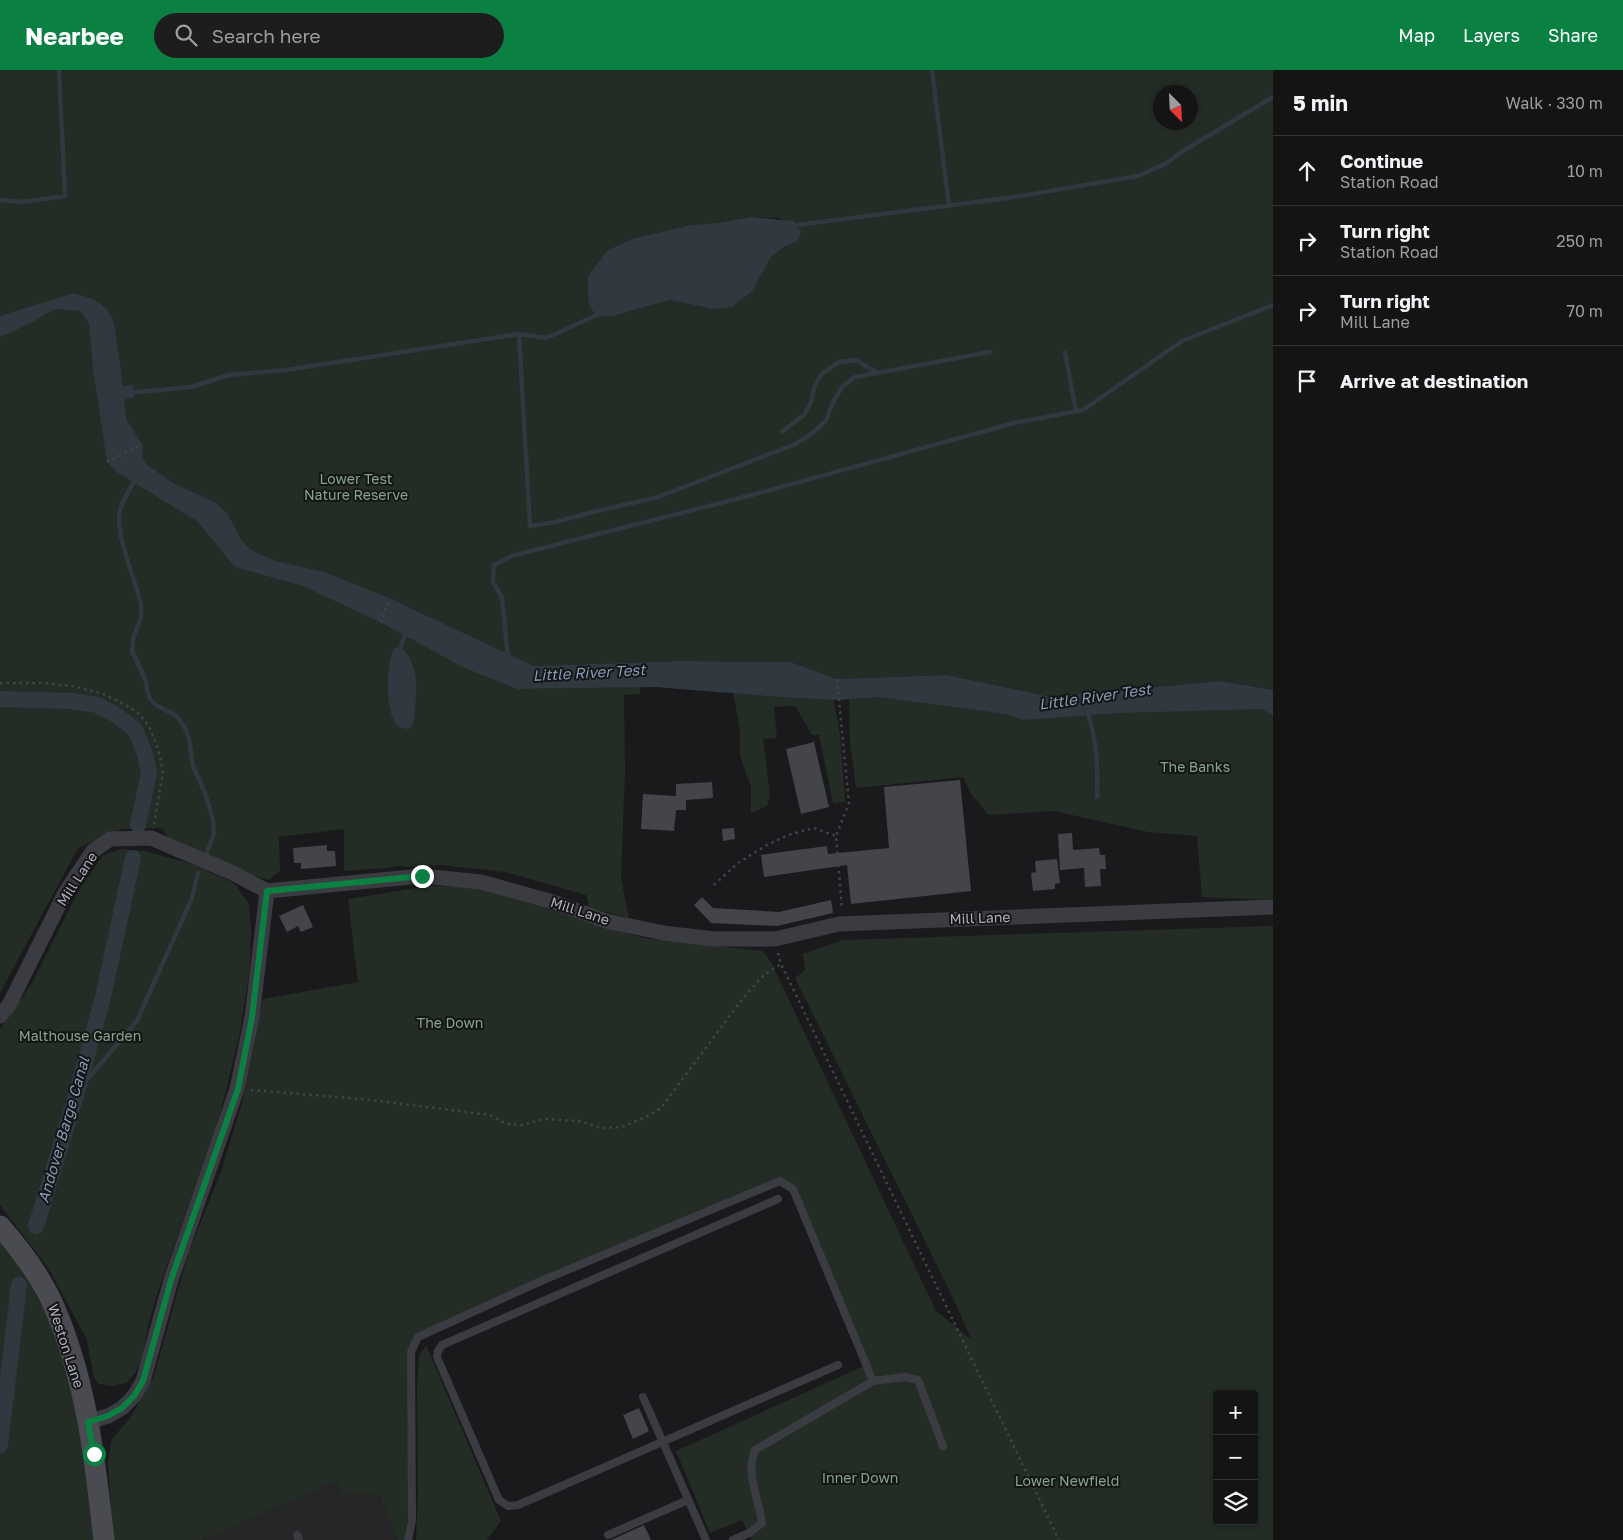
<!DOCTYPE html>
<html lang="en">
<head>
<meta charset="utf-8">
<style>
	:root { --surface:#141415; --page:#1d1d1e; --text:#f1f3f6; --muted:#9d9ea0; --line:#333334; --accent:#0b8043 }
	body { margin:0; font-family:"Golos Text",sans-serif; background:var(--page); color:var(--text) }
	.controls { position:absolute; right:15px; bottom:15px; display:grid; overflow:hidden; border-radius:5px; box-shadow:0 2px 8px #0003 }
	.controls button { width:45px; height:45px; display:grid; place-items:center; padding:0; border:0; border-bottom:1px solid var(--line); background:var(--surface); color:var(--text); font:25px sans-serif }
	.compass { position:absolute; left:1153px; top:15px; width:45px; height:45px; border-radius:50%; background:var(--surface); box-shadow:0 2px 8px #0003; rotate:156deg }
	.stop { position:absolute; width:15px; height:15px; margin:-11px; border:4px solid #0b8043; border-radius:50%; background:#fff }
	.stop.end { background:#0b8043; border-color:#fff; box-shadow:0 1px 5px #0008 }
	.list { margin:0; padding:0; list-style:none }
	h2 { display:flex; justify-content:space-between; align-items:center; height:65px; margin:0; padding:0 20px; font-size:21px }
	h2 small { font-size:16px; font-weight:400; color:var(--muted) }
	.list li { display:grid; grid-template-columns:32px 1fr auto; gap:15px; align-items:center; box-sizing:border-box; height:70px; padding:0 20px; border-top:1px solid var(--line) }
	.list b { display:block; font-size:19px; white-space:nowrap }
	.list p { margin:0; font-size:16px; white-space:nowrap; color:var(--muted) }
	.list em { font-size:16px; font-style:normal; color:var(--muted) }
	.icon { flex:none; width:28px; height:28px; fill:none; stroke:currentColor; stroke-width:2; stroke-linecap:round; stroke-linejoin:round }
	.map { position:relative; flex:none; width:1273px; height:1470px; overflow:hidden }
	header { display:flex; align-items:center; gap:30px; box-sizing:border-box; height:70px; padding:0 25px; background:var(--accent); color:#fff }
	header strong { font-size:24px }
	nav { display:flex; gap:28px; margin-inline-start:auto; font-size:18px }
	.search { width:350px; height:45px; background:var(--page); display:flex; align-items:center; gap:12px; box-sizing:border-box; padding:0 18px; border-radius:28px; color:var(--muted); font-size:19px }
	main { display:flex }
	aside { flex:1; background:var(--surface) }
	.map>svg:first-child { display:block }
</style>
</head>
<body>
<header>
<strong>Nearbee</strong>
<div class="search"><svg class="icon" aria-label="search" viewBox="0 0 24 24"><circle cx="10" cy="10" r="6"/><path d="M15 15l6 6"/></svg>Search here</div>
<nav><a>Map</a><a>Layers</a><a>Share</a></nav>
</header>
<main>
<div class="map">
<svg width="1273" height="1470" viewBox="0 0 1273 1470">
	<rect width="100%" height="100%" fill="#1a1a1c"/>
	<path fill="#262629" d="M336,1412L341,1424H379L397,1470H202Z"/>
	<path fill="#242c26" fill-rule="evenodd" d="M0,0H1273V620L1220,611L1051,627L947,605L837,609L791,592L680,591L534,596L410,538L409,568L462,597L517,619L640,617V624L624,625L625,700L621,809L629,848L589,838L586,825L505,802L441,795L403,797V795L387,798L344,801V759L279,767L280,801L269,810L250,805L170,770L162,758L122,759L78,778L0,923ZM1160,22H1190V52H1160ZM751,147L780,148L797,172L787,175L771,187L753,220L713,239L670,230L613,246L599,247L635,168L691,155L717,153Z
		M733,623L779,627L833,628L840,664L845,732L833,733L819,665H812L795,636L774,637L777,668L763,669L770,726L767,736L751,743V717L740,686V659Z
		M880,627H1192L1273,641V830L1202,827L1197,766L1148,762L1054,741L989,745L972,725L963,707L856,718L850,672L849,629Z
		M122,779L145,781L192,794L234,813L249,834L251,858L250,897L240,962L218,1053L158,1221L149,1252L143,1285L136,1302L126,1313L111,1316L99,1314L94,1308L87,1270L49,1199L0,1135V959L32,913L79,820L103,785Z
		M428,816L475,817L644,868L763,881L771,892L936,1241L971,1269L954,1230L795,908L805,900L803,884L843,870L1273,856V1470H752L742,1450L710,1463L676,1381L866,1295L793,1119L780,1111L418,1267L411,1282L408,1447L404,1470H397L379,1424H341L336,1412L202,1470H113L108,1392L112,1369L130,1348L154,1306L189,1181L221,1102L242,1033L263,929L358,912L348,829ZM1217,1324H1254V1451H1217Z
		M0,1168L14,1185L50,1249L75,1328L97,1470H0Z
		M426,1275L501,1451L487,1470H416L418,1423L417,1318L419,1286Z"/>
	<path fill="#303840" d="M751,147L794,151L801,162L797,172L787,175L771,187L753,220L732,237L713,239L670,230L613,246L599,247C585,237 588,222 588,206L608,180L635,168L691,155L717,153Z
		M74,223C94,229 105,232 114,252L123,316L133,315L134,327L124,330L127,351L142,374L143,388L146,394L173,413L216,433L227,443L242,471L251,480L275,491L324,502L389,528L534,596L680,591L791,592L837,609L947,605L1051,627L1220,611L1273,620V646L1262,639L1118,643L1023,650L1006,644L880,627L839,630L779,627L655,617L517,619L462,597L382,553L303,516L235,497L197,451L118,403L107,392L93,299L89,253L80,241L55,239L29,254L0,267V246Z
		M401,576C422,600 416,621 414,650L412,656L407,659C403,658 399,658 396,654C385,640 386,594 394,578Z"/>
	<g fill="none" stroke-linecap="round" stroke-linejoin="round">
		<path stroke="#303840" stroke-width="4.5" d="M932,0L949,136
			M0,130L22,132L65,126L59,0
			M797,155L1015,127L1138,106L1167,93L1183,81L1273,27
			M519,264L530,456L556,452L589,443L658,427L793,375L810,365L826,351L832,334L842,317L855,307L990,282
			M1065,283L1076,341
			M128,323L191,317L229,305L286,300L519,264L546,268L597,245
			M782,362L804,345L811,332L815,315L822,304L839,292L856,290L877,303
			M136,409C130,418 123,429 120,440C114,464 136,510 141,535V547L133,569L132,581L146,611L147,621L150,629L156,635L177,646L185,658L189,669L193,696L205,723L213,750L214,764L206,785
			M401,576L406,561
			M508,588L502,528L493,512L494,495L511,486L752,425L1014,353L1083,340L1182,271L1273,235
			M1087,640C1097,673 1098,693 1097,727
			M77,1021L137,951L192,828L198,803"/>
		<path stroke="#303840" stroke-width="16" d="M0,629L71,631L97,635L113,643L135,659L145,684L149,703L138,755
			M36,1156L75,1029L103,927L133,788
			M0,1375L19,1215"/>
	</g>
	<path fill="#444549" d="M814,672L829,737L801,744L786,679Z
		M960,710L971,821L851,834L847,795L764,807L761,785L827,776L828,784L889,778L884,717Z
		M712,712L713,728L686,730V740H676L674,761L641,759L643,724L676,726V714Z
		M734,758L735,769L723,771L722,759Z
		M1072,763L1073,780L1099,778L1100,785H1105L1106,799H1100L1101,816L1085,817L1084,798L1060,800L1058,764Z
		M327,775V781H335L336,796L301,799V793H294L293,778Z
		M1057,789L1060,813L1055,814V819L1033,821L1031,803L1036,802L1035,791Z
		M702,827L713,838L779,842L831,830L833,843L777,856L711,853L694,835Z
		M303,835L313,857L301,862L298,856L287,862L279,846Z
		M639,1338L649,1361L633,1369L623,1345Z
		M644,1455L651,1470H611Z"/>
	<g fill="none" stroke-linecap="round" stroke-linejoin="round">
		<path stroke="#414348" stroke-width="2.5" stroke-dasharray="2.5 4" stroke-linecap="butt" d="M107,392L142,374
			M381,553L389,528
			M837,609L849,733L836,766L842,839
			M0,613H42L73,616L103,624L126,635L139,644L149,656L155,671L160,686L163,702L154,754
			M714,815L738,793L767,775L788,765L814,758L836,766
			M778,883L781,894L1059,1470
			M251,1020L362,1029L490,1045L507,1054L522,1055L544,1049L579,1051L602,1058L622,1057L644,1048L661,1038L743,928L764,905L781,894"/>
		<path stroke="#3b3c41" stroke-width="8" d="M778,1129L442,1275L438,1281L437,1287L499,1430L508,1436L518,1435L838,1295
			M643,1327L706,1470
			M297,1465L299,1470
			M608,1465L688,1430
			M408,1470L412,1450L411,1282L418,1267L541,1211L780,1111L793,1119L873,1311
			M733,1470L749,1463L762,1453C759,1429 745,1403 755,1380L873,1311L905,1307L918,1310L943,1376"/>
		<path stroke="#3b3c41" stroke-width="15" d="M0,946L9,935L66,821L93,781L110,769L151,768L233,803L267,821L422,806L481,812L553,832L606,851L664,863L714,869H775L839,854L1273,837
			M88,1352L108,1346L122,1338L134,1326L143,1311L171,1210L237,1019L252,947L267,821"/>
		<path stroke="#494b51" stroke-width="21" d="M0,1156C20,1179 39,1204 52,1232C86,1307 95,1389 104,1470"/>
	</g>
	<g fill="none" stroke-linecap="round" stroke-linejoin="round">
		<path stroke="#0b8043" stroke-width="6" d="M94,1384L88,1352L108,1346L122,1338L134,1326L143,1311L171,1210L238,1019L252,947L267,821L422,806"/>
	</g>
	<g text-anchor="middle" stroke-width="4" stroke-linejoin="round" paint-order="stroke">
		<g font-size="14" fill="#85a58a" stroke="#151517">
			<text x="356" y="414">Lower Test<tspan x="356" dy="16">Nature Reserve</tspan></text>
			<text x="1195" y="702">The Banks</text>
			<text x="450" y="958">The Down</text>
			<text x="80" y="971">Malthouse Garden</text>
			<text x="860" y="1413">Inner Down</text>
			<text x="1067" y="1416">Lower Newfield</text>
		</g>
		<g font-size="14" fill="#adb0bb" stroke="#151517">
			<text transform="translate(77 809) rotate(-57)" y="5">Mill Lane</text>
			<text transform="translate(580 841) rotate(18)" y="5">Mill Lane</text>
			<text transform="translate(980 848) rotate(-2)" y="5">Mill Lane</text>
			<text transform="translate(66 1276) rotate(72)" y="5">Weston Lane</text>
		</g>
		<g font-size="15" font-style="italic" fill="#869bb4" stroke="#151517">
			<text transform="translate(589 603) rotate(-3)" y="5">Little River Test</text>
			<text transform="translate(1095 627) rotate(-8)" y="5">Little River Test</text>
			<text transform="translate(64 1060) rotate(-74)" y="5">Andover Barge Canal</text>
		</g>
	</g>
</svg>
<div class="controls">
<button>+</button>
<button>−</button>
<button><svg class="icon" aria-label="layers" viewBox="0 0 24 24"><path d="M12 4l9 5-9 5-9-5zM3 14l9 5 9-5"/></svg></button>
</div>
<svg class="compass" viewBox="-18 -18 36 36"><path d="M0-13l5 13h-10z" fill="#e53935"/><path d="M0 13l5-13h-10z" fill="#9d9ea0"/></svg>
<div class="stop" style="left:94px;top:1384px"></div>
<div class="stop end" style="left:422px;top:806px"></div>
</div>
<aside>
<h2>5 min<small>Walk · 330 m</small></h2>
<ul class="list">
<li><svg class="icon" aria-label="ahead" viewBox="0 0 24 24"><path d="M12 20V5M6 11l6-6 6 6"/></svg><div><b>Continue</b><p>Station Road</p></div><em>10 m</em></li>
<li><svg class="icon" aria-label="right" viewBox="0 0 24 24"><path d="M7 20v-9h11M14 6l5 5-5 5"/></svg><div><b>Turn right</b><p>Station Road</p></div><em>250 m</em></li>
<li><svg class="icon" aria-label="right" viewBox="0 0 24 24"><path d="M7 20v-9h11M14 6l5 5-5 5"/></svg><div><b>Turn right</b><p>Mill Lane</p></div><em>70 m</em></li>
<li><svg class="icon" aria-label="arrive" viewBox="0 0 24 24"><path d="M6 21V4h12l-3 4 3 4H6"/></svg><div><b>Arrive at destination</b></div></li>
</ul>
</aside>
</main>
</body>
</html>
